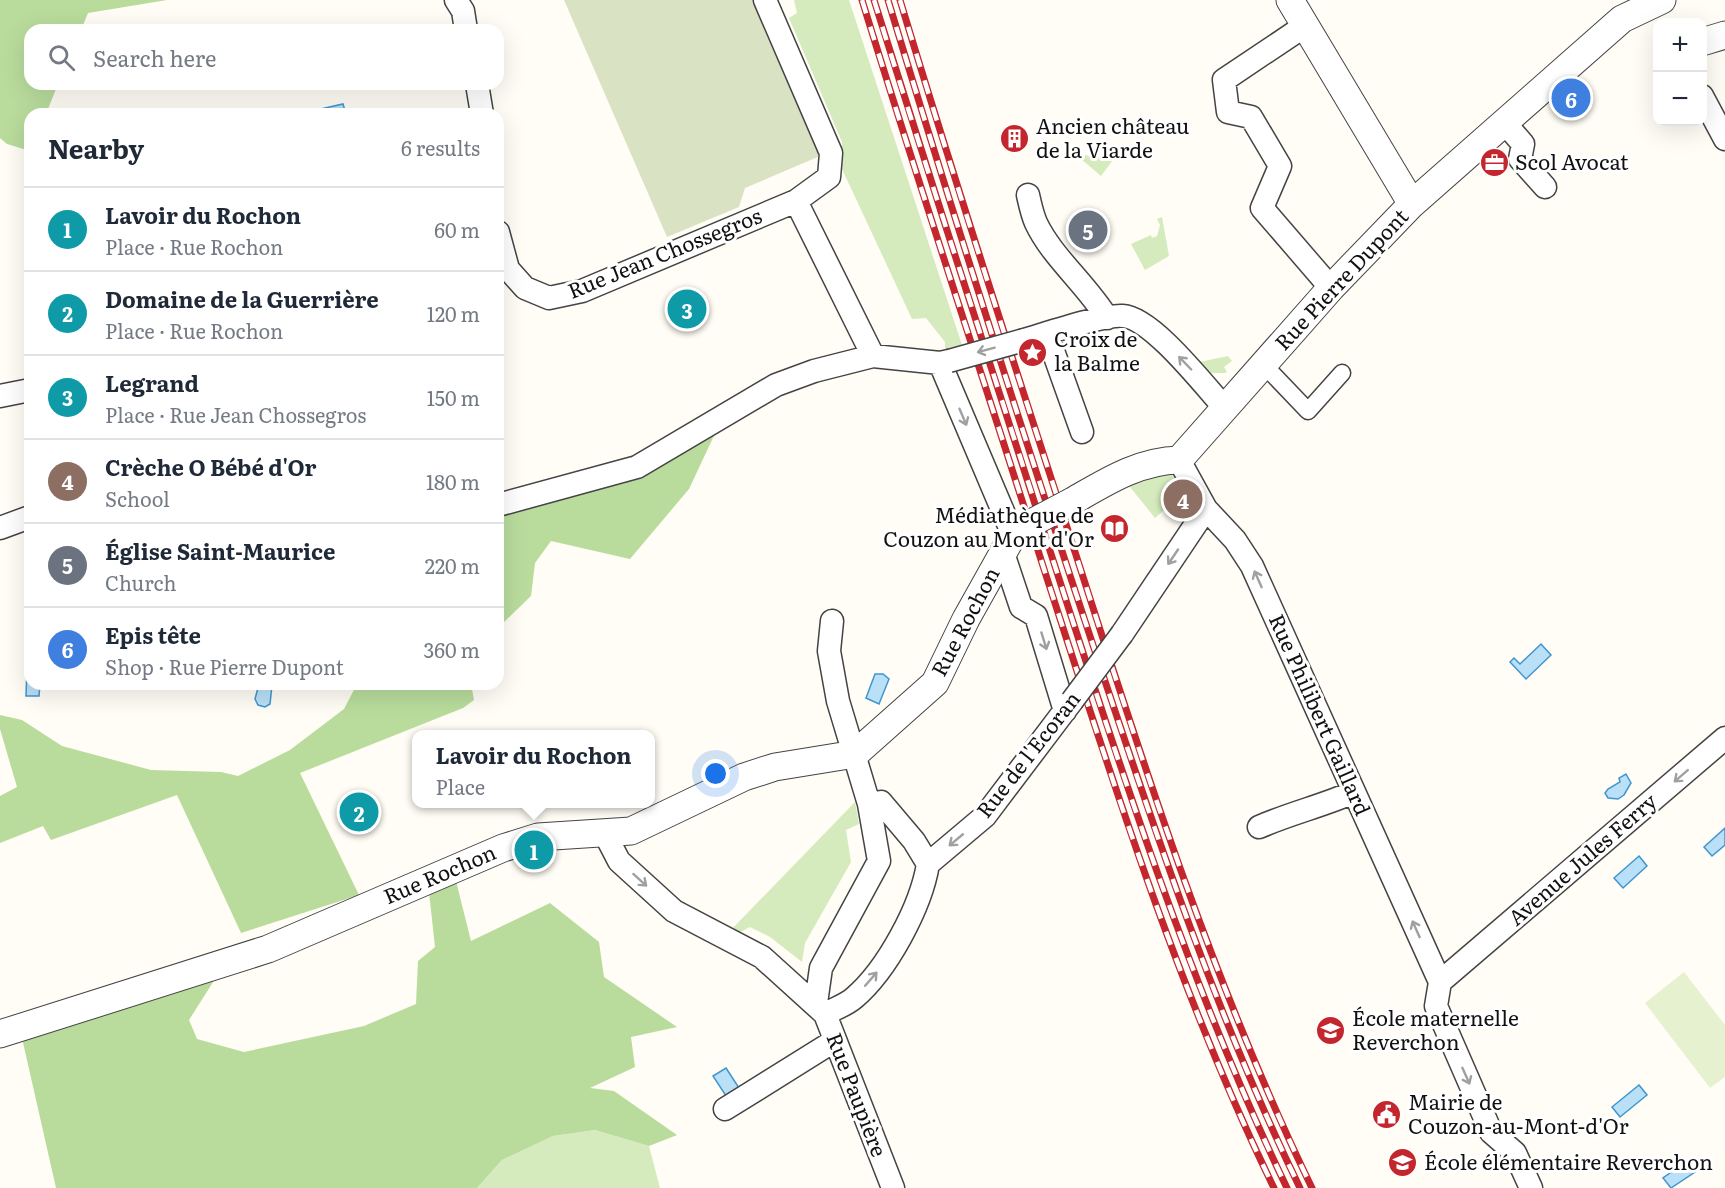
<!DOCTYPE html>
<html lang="en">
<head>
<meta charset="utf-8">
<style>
	:root { --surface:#fff; --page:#f2f2f3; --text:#1f2937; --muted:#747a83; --line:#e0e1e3; --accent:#2563eb }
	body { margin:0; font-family:Literata,serif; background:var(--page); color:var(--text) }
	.controls { position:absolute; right:18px; top:18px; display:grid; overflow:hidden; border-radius:12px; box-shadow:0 6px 24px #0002 }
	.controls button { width:54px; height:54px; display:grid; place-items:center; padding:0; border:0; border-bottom:2px solid var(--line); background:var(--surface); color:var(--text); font:30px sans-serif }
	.you { position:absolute; left:716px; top:774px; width:21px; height:21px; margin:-15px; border:4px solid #fff; border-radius:50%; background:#1a73e8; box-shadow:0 0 0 9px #1a73e833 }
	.badge { display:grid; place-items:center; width:39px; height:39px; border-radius:50%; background:var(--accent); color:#fff; font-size:20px; font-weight:700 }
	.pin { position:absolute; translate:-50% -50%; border:3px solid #fff; box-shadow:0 2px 6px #0006 }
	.popup { position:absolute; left:412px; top:730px; width:243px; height:78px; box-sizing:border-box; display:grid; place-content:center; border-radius:12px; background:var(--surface); filter:drop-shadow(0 2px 4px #0005); font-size:20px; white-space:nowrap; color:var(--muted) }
	.popup b { font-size:22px; color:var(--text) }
	.popup::after { content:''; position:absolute; left:50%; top:100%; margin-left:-12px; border:12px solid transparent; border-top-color:var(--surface) }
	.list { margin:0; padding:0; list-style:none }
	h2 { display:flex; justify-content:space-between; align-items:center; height:78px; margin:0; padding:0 24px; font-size:26px }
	h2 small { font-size:20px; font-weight:400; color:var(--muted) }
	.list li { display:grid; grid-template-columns:39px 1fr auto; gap:18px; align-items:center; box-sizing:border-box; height:84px; padding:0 24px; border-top:2px solid var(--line) }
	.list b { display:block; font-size:22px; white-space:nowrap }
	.list p { margin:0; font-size:20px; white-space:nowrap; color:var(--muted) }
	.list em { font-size:20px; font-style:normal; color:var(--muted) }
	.icon { flex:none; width:33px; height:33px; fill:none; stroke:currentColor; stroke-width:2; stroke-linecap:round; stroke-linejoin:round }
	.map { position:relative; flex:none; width:1725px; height:1188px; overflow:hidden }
	.search { position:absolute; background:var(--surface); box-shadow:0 6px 24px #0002; left:24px; top:24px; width:480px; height:66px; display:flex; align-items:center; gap:15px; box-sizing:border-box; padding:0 21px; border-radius:18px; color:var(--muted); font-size:22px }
	.panel { position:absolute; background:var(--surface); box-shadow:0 6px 24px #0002; left:24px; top:108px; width:480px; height:582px; border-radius:18px }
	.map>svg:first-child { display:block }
</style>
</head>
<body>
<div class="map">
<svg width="1725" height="1188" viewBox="0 0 1725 1188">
	<rect width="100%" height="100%" fill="#fffdf5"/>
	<path fill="#d5ebbd" d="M794,0H849L962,345L945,349V342L926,318L912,319L842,169V142L789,18L797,13Z
		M1085,155L1113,160L1101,176L1081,159Z
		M1162,217L1169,256L1145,270L1131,244L1151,235L1152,238L1157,236L1160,225L1157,219Z
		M1228,356L1232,361L1224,367L1227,372L1225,373H1211L1199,362Z
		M1163,473L1172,475L1183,494L1155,518L1126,482Z
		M855,802L859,824L846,830L851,862L805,943L802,962L770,937L750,927L735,935L728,933Z
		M595,1130L649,1146L660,1188H477L502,1160L553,1136Z"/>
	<path fill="#b9dc9c" d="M0,0H167L88,13L81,30H30V84H58L46,114H30V151L7,144L0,138Z
		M719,425L689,489L630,559L551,541L535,563L531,596L498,628V514L625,483Z
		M357,684H471L474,700L463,708L300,773L359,895L241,933L177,795L51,840L43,826L0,843V796L17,787L0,729V715L22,720L62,746L151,770L221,772L238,776L290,750L344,709Z
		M456,881L471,941L550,903L599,942L604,977L677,1027L631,1037L635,1067L590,1088L614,1091L677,1135L649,1146L595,1130L553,1136L502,1160L477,1188H56L22,1038L215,979L189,1020L197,1039L244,1052L364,1026L416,1004L418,961L435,947L429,892Z"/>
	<path fill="#d9e3c4" d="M564,0H753L820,156L745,188L739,207L667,237Z"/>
	<path fill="#e6f2cf" d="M1684,972L1725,1025V1077L1710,1088L1645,1003Z"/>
	<path fill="#b9e0f7" stroke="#3f96cf" stroke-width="1.5" d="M343,104L346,114H317L316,110Z
		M1541,644L1551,655L1526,679L1510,662L1514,658L1520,664Z
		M27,667H30V684H40L39,696H26Z
		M875,674H883L889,679L879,704L866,698Z
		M259,684L272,685L270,704L265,707L258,705L255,699Z
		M1626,774L1631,783L1624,795L1618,799L1608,798L1605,793L1608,789L1620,782L1619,778Z
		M1725,828V845L1712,856L1704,847Z
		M1639,856L1647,866L1623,888L1614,878Z
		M726,1068L741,1091L728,1099L713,1076Z
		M1639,1085L1647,1095L1620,1117L1612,1107Z
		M1687,1161L1695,1172L1671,1188L1663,1178Z"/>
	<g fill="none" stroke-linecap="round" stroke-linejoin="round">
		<defs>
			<path id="pedestrian" d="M1264,365L1308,411L1342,373"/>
			<path id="minor" d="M456,0L463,11L466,30
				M765,0L831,153L829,177L796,201L873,356
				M1306,25L1224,80L1228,112L1251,117L1280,166L1262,208L1331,288
				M477,84L482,114
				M1702,96L1725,139
				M1504,122L1523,144L1520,159L1545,187
				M1028,195C1030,204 1032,214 1036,223C1052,257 1087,285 1107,318
				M498,232L508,269L525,288L549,298L582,291L796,201
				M1047,334L1082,432
				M1024,340C1045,334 1104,314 1123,316C1152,318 1203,384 1224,407
				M940,363L1013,535
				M0,396L30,390
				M1179,460L1206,509L1235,540L1252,566L1440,982
				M498,505L637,467L776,385L814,371L873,356L940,363L949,361
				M0,528L30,517
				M1003,553L1021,607L1036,616L1065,711
				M1122,634L1206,509
				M869,804L881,802L914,841L928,864
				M1259,827C1291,813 1322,806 1354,792
				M605,834L619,861L674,911L762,957L825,1014L893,1188
				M1440,982L1725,738
				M1440,982L1436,1006L1491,1132L1515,1153L1531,1188
				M816,1003L821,968L879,861L869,804L838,701L829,651L832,621
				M825,1014C834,1009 846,1005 854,998C887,970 921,907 928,864L985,816L1072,701
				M725,1109L834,1041"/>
			<path id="tertiary" d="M1290,0L1412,204
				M1702,42L1725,35
				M1071,502C1106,482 1138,461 1179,460L1331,288L1412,204L1622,19L1662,0
				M0,1034L268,949L503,848L538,837L631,831L744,777L775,767L855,754L935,683L966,619L1013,535L1020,529"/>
		</defs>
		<use href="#pedestrian" stroke="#444" stroke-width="19"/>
		<use href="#minor" stroke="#444" stroke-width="25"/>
		<use href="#tertiary" stroke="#444" stroke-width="29"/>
		<use href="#pedestrian" stroke="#fff" stroke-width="16"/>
		<use href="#minor" stroke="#fff" stroke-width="22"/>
		<use href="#tertiary" stroke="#fff" stroke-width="27"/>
		<defs>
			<path id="rail" d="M862,0C920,189 983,377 1043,566C1111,776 1177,989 1274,1188
				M874,0C932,187 994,374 1053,560C1122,774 1190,986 1287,1188
				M888,0C951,208 1017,415 1085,621C1149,813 1211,1005 1300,1188
				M900,0C956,186 1016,370 1076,555C1145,770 1213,984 1312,1188"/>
		</defs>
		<use href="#rail" stroke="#c4262e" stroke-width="7"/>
		<use href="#rail" stroke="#fff" stroke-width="4.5" stroke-dasharray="14" stroke-linecap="butt"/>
		<defs>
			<path id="minor-bridge" d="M949,361L1024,340
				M1072,701L1122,634"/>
			<path id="tertiary-bridge" d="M1020,529L1071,502"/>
		</defs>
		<use href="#minor-bridge" stroke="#444" stroke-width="25" stroke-linecap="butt"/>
		<use href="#tertiary-bridge" stroke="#444" stroke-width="29" stroke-linecap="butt"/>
		<use href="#minor-bridge" stroke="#fff" stroke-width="22"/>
		<use href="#tertiary-bridge" stroke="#fff" stroke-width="27"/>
	</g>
	<defs><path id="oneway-shaft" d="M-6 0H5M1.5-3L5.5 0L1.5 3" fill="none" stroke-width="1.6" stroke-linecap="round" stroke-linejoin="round" transform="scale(1.5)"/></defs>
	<g stroke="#a0a0a0">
		<use href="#oneway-shaft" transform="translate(986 350) rotate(165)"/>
		<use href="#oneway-shaft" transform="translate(1185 363) rotate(-134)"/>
		<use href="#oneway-shaft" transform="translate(963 417) rotate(67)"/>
		<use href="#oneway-shaft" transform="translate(1173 557) rotate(124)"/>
		<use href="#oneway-shaft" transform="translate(1258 579) rotate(-114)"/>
		<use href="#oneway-shaft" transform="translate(1044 641) rotate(73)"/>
		<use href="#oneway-shaft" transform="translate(1681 776) rotate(139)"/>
		<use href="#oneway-shaft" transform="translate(956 840) rotate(140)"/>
		<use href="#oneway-shaft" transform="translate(640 880) rotate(42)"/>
		<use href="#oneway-shaft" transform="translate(1416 929) rotate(-114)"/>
		<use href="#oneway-shaft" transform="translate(871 979) rotate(-49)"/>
		<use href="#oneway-shaft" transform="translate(1466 1076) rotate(66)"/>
	</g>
	<defs>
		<symbol id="building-disc" viewBox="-11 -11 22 22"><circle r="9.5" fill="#c4262e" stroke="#fff"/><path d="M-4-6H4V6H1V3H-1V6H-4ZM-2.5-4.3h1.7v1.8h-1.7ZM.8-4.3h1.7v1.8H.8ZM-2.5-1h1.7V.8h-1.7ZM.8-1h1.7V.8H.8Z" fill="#fff"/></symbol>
		<symbol id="office-disc" viewBox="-11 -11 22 22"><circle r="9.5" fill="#c4262e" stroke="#fff"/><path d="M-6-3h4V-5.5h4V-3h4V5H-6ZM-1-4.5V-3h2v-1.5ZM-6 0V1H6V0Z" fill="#fff"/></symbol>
		<symbol id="sight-disc" viewBox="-11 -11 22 22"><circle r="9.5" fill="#c4262e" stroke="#fff"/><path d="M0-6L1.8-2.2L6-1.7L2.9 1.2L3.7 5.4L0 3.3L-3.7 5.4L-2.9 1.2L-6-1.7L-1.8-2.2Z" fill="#fff"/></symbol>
		<symbol id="library-disc" viewBox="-11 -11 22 22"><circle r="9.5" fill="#c4262e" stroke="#fff"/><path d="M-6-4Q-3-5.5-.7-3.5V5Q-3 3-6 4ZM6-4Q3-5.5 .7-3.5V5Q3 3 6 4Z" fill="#fff"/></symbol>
		<symbol id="school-disc" viewBox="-11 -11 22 22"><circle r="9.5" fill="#c4262e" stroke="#fff"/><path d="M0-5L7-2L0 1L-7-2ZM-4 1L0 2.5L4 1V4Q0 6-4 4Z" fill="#fff"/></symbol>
		<symbol id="civic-disc" viewBox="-11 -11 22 22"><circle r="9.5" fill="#c4262e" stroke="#fff"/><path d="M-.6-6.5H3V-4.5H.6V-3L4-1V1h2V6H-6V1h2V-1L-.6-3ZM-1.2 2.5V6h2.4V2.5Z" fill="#fff"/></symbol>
	</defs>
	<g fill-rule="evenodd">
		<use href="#building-disc" x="998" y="122" width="33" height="33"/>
		<use href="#office-disc" x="1478" y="146" width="33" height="33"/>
		<use href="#sight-disc" x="1016" y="336" width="33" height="33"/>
		<use href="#library-disc" x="1098" y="512" width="33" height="33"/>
		<use href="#school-disc" x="1314" y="1014" width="33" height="33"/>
		<use href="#civic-disc" x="1370" y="1098" width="33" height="33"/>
		<use href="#school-disc" x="1386" y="1146" width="33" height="33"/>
	</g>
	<g text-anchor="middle" stroke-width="6" stroke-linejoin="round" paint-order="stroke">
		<g font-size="21" fill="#111" stroke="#fff" text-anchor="start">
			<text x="1036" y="134">Ancien château<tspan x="1036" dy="24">de la Viarde</tspan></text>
			<text x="1515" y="170">Scol Avocat</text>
			<text x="1054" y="347">Croix de<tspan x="1054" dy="24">la Balme</tspan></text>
			<text x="1094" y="523" text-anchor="end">Médiathèque de<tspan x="1094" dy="24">Couzon au Mont d'Or</tspan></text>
			<text x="1352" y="1026">École maternelle<tspan x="1352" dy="24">Reverchon</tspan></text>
			<text x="1408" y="1110">Mairie de<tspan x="1408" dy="24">Couzon-au-Mont-d'Or</tspan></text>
			<text x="1424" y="1170">École élémentaire Reverchon</text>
		</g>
		<g font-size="21" fill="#111" stroke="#fff">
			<text transform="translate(665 254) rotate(-22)" y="7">Rue Jean Chossegros</text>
			<text transform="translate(1342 280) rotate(-47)" y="7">Rue Pierre Dupont</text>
			<text transform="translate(966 622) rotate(-62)" y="7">Rue Rochon</text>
			<text transform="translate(1319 715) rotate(66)" y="7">Rue Philibert Gaillard</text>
			<text transform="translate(1029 755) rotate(-52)" y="7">Rue de l'Ecoran</text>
			<text transform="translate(1583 860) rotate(-41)" y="7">Avenue Jules Ferry</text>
			<text transform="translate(440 875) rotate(-23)" y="7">Rue Rochon</text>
			<text transform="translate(856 1095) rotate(69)" y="7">Rue Paupière</text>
		</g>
	</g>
</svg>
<div class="controls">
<button>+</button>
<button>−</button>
</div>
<div class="you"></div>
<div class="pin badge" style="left:534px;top:850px;background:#0f9aa8">1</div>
<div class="popup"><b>Lavoir du Rochon</b>Place</div>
<div class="pin badge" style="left:359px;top:812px;background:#0f9aa8">2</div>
<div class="pin badge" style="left:687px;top:309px;background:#0f9aa8">3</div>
<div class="pin badge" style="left:1183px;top:499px;background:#8d6e63">4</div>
<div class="pin badge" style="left:1088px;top:230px;background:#6b7280">5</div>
<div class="pin badge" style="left:1571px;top:98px;background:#3f7fe0">6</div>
<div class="search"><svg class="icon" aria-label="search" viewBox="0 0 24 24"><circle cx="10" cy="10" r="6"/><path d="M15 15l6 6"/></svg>Search here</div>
<section class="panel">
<h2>Nearby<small>6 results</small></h2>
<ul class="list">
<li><span class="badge" style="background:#0f9aa8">1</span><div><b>Lavoir du Rochon</b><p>Place · Rue Rochon</p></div><em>60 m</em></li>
<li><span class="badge" style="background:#0f9aa8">2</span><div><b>Domaine de la Guerrière</b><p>Place · Rue Rochon</p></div><em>120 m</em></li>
<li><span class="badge" style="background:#0f9aa8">3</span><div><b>Legrand</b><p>Place · Rue Jean Chossegros</p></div><em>150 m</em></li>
<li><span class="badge" style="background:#8d6e63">4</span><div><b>Crèche O Bébé d'Or</b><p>School</p></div><em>180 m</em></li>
<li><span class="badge" style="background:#6b7280">5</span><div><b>Église Saint-Maurice</b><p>Church</p></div><em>220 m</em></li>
<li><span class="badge" style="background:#3f7fe0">6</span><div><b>Epis tête</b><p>Shop · Rue Pierre Dupont</p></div><em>360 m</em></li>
</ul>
</section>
</div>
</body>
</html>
